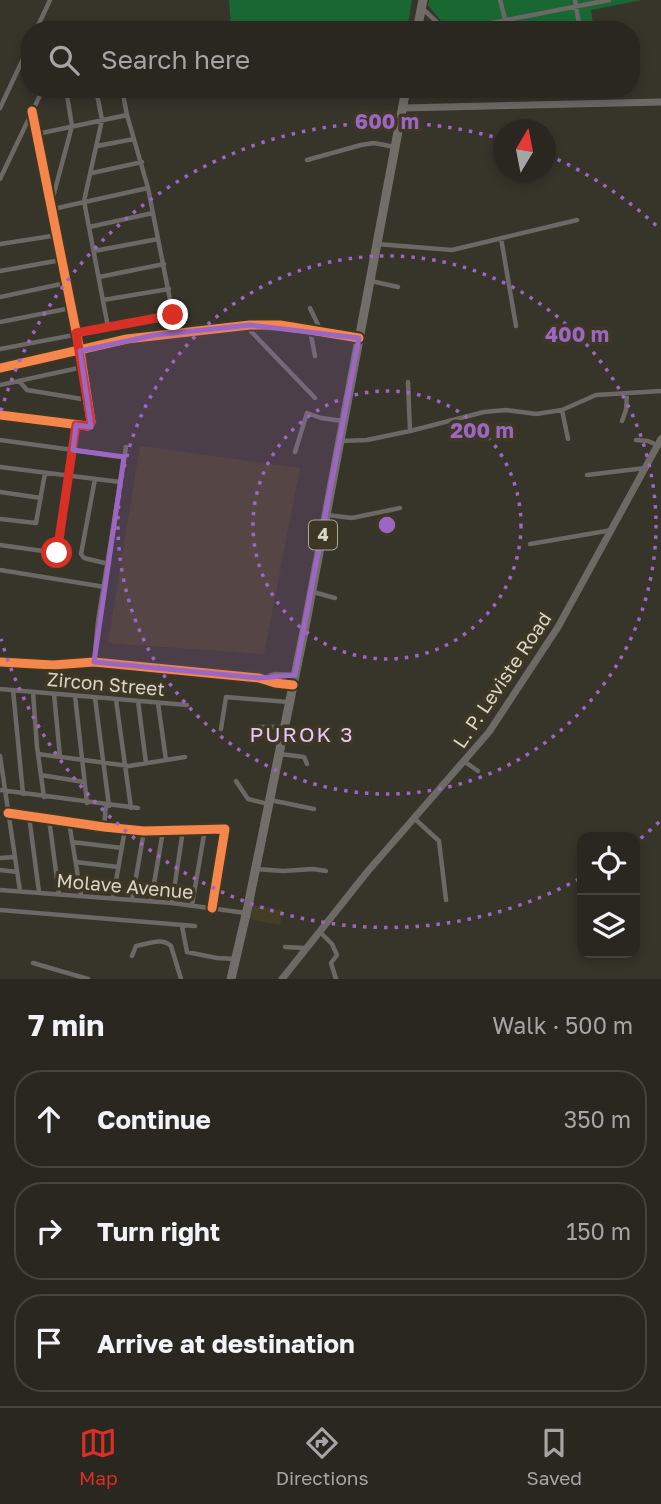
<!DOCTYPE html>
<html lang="en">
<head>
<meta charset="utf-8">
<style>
	:root { --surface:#292720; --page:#35332d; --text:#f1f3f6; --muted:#a5a5a5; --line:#45443e; --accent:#d93025 }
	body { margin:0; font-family:"Golos Text",sans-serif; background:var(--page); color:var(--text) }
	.controls { position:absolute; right:21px; bottom:21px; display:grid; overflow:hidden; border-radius:14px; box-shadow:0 4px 10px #0003 }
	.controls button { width:63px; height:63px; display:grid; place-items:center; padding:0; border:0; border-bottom:2px solid var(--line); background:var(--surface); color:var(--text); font:35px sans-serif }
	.compass { position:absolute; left:493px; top:119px; width:63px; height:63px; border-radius:50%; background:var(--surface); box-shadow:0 4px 10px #0003; rotate:10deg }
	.stop { position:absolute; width:21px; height:21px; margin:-16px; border:5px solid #d93025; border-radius:50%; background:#fff }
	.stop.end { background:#d93025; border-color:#fff; box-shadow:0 2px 7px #0008 }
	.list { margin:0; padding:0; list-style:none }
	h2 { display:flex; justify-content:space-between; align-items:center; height:91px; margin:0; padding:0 28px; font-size:30px }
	h2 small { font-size:23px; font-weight:400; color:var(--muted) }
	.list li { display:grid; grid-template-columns:46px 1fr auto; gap:21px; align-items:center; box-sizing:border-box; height:98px; margin:0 14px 14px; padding:0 14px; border:2px solid var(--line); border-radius:28px }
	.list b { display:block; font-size:26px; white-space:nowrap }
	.list em { font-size:23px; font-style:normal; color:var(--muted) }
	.icon { flex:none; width:38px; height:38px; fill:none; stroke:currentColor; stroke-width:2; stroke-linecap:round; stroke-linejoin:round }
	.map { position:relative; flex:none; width:661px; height:979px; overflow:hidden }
	.search { position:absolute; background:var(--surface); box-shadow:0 4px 10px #0003; left:21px; right:21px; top:21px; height:77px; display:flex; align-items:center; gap:18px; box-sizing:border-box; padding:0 24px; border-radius:28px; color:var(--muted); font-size:26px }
	.sheet { height:427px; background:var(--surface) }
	nav { display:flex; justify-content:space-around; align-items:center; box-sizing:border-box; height:98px; border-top:2px solid var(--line); background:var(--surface); font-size:19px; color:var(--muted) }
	nav a { display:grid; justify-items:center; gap:4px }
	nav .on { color:var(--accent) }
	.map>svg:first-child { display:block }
</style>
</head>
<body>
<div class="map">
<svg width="661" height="979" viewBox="0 0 661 979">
	<rect width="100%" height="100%" fill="#37342a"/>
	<path fill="#443e26" d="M140,446L300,468L264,654L108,643Z
		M251,905L283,910L280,925L249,919Z"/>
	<path fill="#196833" d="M229,0H412L407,30H240L231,28Z
		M429,0H642L591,10L594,30H439L441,21L428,5Z"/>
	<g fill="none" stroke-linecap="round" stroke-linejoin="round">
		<path stroke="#6c6866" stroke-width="4.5" d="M500,0L505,19
			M575,0L580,30
			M422,8L441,26L460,25L466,28L609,0
			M36,30L50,0
			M96,89L102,120L84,201L108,327
			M122,89L127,115L148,188L173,315
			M0,108L30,44
			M37,134L127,115
			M97,146L134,139
			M307,160L361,145L374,143L395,147
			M92,173L142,162
			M0,179L43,89
			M52,201L72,126L66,89
			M53,209L148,188
			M89,227L153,213
			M501,238L516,326
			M0,244L58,235
			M377,244L452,250L577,220
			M94,251L158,239
			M0,271L61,260
			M99,277L164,264
			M371,281L398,287
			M0,297L66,283
			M103,300L169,289
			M310,308L321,331
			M0,322L71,308
			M245,325L315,398
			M310,330L315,356
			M0,349L184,314
			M0,368L127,339L250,325H280L358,337
			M19,381L27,390L88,400
			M0,385L83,367
			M562,410L596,395L661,391
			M0,415L88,426L91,422L80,351L32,111
			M622,421L626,410L627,393
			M410,431L484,412L506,410L536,414L562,410L568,439
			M0,440L124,457
			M636,440L648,441L657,445
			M341,441L367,440L410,431L408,382
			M295,452L307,413L321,418L343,421
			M0,467L120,482
			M587,475L645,468
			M95,479L81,554L84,558L109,564
			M0,492L41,498
			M327,515L352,518L400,508
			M0,519L36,523L45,473
			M530,544L612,530
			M0,545L57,553L76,425
			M0,570L105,587
			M313,592L335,598
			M0,662L53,665L94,662L259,678L275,683L293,685
			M94,662L98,621L126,447
			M260,678L276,674L295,675
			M0,689L187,705
			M13,690L23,794
			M33,692L37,747L44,797
			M54,694L60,757
			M75,696L87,803
			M95,698L109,806
			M116,700L131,808
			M138,701L146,763
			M158,703L166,760
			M221,729L226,697L288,702
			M251,730L256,727H283
			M38,754L129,766L185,757
			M280,754L304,757L307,764
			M0,756L20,891
			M465,762L478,771
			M41,775L84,782
			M236,781L248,799L268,804
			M0,790L138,808
			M270,800L314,809
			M8,813L104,827L144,831L225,829L212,908
			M29,816L39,892
			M49,819L59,894
			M415,819L439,841L446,900
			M69,822L81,895
			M104,827L106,805
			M72,842L122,848
			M0,858L15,857
			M76,862L118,867
			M256,869L283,871L313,869L326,871
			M0,870L17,872
			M0,890L172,903L246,913
			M113,898L125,829
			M132,900L144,831
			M151,901L163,831
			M172,903L183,830
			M192,905L205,829
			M0,910L195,926
			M182,926L187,952L217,958L235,959
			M320,932L332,944L337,955L331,963L336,979
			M285,947L305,948
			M132,956L136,946C148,944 162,937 171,946L181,979
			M33,963L88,979"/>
		<path stroke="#6d6a66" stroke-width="7" d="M402,108L661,102
			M282,979L368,871L489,732L558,627L661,439"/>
		<path stroke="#726d69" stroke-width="9" d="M417,30L423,0
			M231,979L248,906L306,622L406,89"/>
		<defs>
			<path id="cycleway" d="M0,368L127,339L250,325H280L359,338
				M0,415L88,426L91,422L80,351L32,111
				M0,662L53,665L94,662L259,678L275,683L293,685
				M8,813L104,827L144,831L225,829L212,908"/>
		</defs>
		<use href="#cycleway" stroke="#3d3724" stroke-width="13"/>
		<use href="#cycleway" stroke="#f5874c" stroke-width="9"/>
	</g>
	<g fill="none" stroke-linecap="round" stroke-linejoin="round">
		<path stroke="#d93025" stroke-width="9" d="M57,553L76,425L88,426L91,422L76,333L173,315"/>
	</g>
	<path fill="#9c67c2" fill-opacity="0.2" stroke="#9c67c2" stroke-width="5" stroke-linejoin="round" d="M250,325L359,338L295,675L259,678L94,662L124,457L73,450L76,425L91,427L80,351L155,335Z"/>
	<g fill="none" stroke="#9c67c2" stroke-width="3.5" stroke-dasharray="3.5 7">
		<circle cx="387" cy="525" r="134"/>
		<circle cx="387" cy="525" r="269"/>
		<path d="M659 822A403 403 0 0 1 635 843M579 879A403 403 0 0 1 1 639M1 411A403 403 0 0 1 501 139M548 155A403 403 0 0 1 659 228"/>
	</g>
	<g text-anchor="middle" stroke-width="7" stroke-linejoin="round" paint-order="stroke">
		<rect fill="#3d3724" stroke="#aaa698" stroke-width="2" x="309" y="520.5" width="28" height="29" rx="5"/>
		<g font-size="18" font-weight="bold" fill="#d8d5c9">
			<text x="323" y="541">4</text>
		</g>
		<g font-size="19" fill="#d8d5c9" stroke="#3d3724">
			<text transform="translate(502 680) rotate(-56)" y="7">L. P. Leviste Road</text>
			<text transform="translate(106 684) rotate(5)" y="7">Zircon Street</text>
			<text transform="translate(125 886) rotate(5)" y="7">Molave Avenue</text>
		</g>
		<g font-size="21" letter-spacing="2" fill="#e9c7fb" stroke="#3d3724">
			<text x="302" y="742">PUROK 3</text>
		</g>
	</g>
	<circle cx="387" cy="525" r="10" fill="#9c67c2" stroke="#3d3724" stroke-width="3.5"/>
	<g font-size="21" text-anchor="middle" font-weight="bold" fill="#9c67c2" stroke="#3d3724" stroke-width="7" stroke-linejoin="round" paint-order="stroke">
		<text x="387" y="129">600 m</text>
		<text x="577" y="342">400 m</text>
		<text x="482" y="438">200 m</text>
	</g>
</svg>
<div class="controls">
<button><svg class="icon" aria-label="locate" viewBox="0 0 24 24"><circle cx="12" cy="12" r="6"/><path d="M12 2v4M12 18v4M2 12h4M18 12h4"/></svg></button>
<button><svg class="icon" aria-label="layers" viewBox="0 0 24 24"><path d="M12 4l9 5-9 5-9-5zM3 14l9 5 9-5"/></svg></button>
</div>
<svg class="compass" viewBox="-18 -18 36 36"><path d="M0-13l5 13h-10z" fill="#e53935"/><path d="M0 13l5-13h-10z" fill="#a5a5a5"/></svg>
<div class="stop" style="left:57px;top:553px"></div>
<div class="stop end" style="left:173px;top:315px"></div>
<div class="search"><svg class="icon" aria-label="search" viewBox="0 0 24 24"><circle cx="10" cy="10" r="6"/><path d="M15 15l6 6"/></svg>Search here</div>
</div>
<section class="sheet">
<h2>7 min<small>Walk · 500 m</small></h2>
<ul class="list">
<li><svg class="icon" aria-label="ahead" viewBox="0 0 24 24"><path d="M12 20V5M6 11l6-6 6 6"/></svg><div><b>Continue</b></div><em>350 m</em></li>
<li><svg class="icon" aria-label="right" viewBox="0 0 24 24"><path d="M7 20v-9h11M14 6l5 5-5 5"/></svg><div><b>Turn right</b></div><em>150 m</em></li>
<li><svg class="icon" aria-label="arrive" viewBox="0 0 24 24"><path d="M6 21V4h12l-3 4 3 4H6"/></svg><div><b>Arrive at destination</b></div></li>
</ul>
</section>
<nav>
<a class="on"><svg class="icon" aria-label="map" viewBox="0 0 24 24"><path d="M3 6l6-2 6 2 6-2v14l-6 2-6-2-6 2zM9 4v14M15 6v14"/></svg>Map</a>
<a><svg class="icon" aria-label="directions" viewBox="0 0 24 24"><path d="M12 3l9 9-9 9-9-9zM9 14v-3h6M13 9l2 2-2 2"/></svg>Directions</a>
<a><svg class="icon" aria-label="saved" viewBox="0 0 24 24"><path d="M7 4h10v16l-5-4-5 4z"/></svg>Saved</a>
</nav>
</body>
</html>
